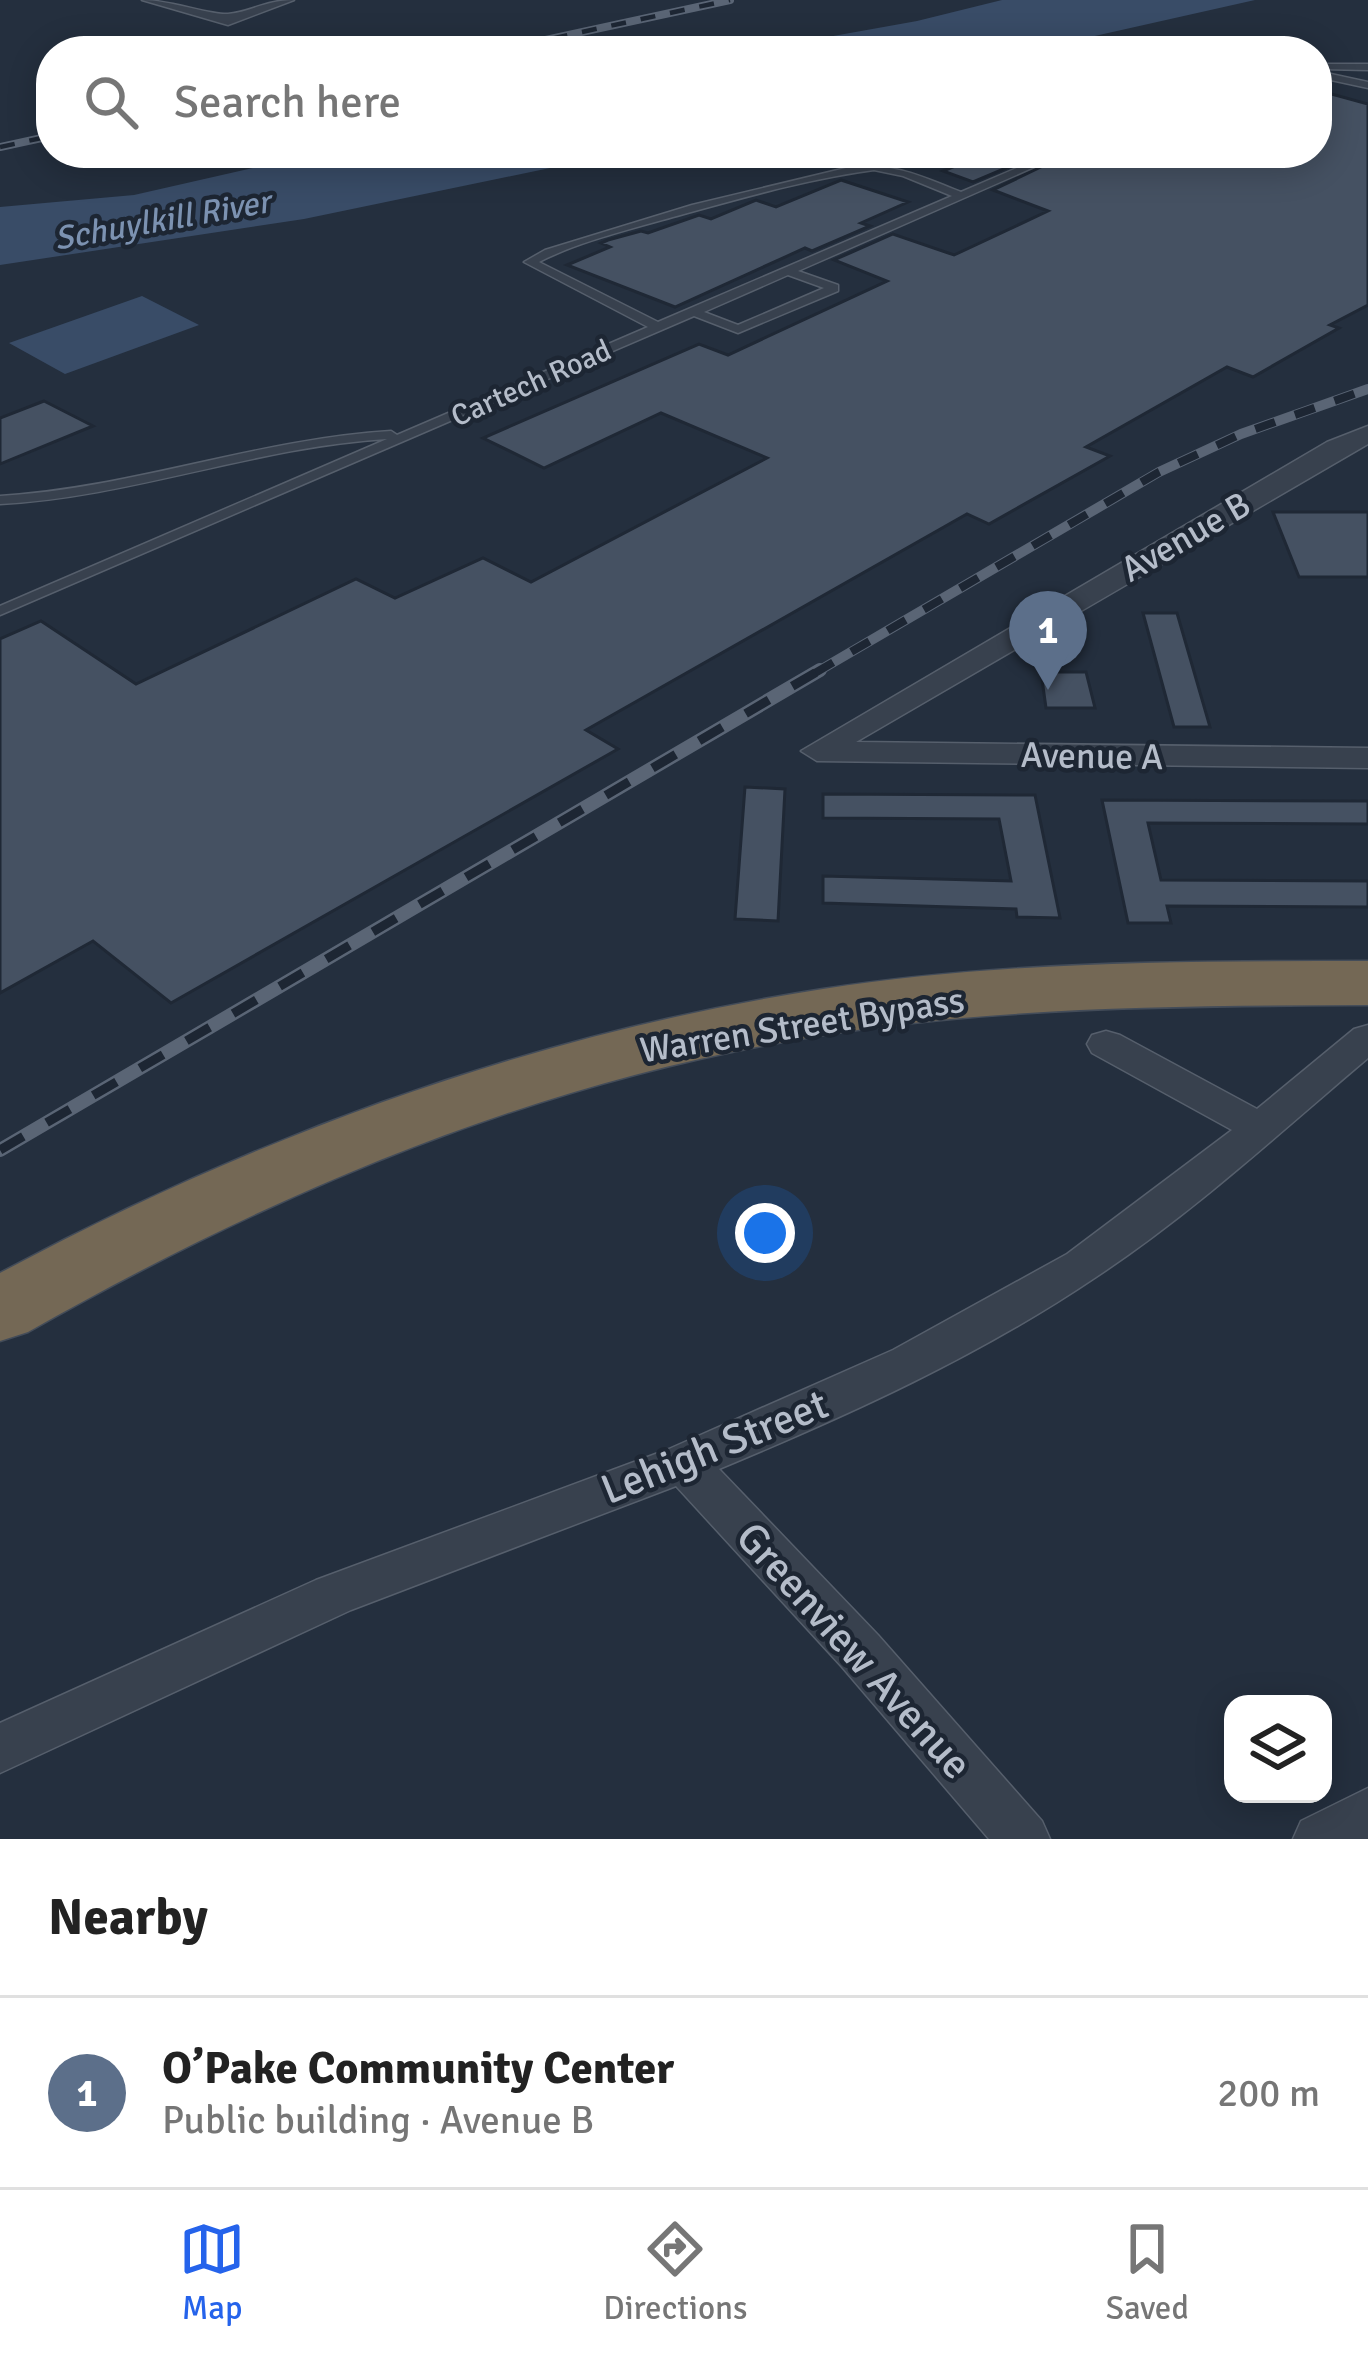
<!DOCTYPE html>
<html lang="en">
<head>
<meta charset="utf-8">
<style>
	:root { --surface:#fff; --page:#f2f2f2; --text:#222; --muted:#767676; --line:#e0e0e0; --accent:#2563eb }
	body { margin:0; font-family:Signika,sans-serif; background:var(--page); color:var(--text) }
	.controls { position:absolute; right:36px; bottom:36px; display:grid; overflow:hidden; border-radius:24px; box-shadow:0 6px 30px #0003 }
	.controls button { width:108px; height:108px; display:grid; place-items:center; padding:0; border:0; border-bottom:3px solid var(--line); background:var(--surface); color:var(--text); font:60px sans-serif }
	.you { position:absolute; left:765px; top:1233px; width:42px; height:42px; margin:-30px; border:9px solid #fff; border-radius:50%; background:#1a73e8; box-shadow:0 0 0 18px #1a73e833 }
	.badge { display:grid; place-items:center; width:78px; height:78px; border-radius:50%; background:var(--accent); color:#fff; font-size:39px; font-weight:700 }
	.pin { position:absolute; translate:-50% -99px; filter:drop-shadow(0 3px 6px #0008) }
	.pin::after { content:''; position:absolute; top:63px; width:42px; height:36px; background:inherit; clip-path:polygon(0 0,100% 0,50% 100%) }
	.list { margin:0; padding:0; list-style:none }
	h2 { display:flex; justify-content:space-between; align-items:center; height:156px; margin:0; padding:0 48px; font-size:51px }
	h2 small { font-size:39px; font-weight:400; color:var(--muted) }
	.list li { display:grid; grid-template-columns:78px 1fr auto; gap:36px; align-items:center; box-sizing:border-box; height:192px; padding:0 48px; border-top:3px solid var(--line) }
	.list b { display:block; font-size:45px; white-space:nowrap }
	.list p { margin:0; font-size:39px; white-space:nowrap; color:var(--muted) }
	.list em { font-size:39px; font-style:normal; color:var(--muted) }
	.icon { flex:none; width:66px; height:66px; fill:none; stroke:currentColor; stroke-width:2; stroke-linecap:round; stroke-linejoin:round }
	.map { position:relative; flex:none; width:1368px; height:1839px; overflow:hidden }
	.search { position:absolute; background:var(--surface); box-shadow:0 6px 30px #0003; left:36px; right:36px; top:36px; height:132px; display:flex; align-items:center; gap:30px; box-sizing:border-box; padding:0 42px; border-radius:48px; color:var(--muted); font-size:45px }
	.sheet { height:348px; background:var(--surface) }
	nav { display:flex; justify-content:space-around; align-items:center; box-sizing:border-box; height:168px; border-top:3px solid var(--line); background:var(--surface); font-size:33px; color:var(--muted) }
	nav a { display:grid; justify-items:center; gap:6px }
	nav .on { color:var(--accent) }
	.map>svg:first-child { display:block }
</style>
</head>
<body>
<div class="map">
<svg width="1368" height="1839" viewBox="0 0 1368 1839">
	<rect width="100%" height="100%" fill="#242f3e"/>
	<path fill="#394c67" d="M1002,0H1255L1028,51H749L917,21Z
		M319,153H622L304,219L0,265V207L134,195Z
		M142,296L199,325L65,374L9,343Z"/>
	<path fill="#455162" stroke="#1f2835" stroke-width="3" d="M1317,90L1368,104V305L1330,325L1339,328L1253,377L1227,367L1086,447L1110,456L989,524L967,514L586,730L618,749L171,1003L93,941L0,993V639L41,621L136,684L356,579L395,598L483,558L531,582L767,458L661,413L544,468L483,438L699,344L728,355L887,281L834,260L893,234L954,255L1048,211L993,190L1070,153H1317Z
		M986,153H1041L973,182L943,171Z
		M841,180L908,202L861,223L870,226L812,251L805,248L675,307L567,265L610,247L601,243L608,240L641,231L648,233L699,215L711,219L756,200L776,207Z
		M44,401L93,426L0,464V418Z
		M1273,512H1368V577H1299Z
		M1143,613H1177L1210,727H1174Z
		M1041,672H1086L1095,708H1046Z
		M745,787L785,789L778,921L735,919Z
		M823,794L1035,795L1060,918L1017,917L1016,909L823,903V876L1011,881L999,819L823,818Z
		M1102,800L1368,801V824L1148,823L1161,880L1368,881V907L1167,906L1171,923H1128Z"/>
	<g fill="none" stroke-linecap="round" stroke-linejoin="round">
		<defs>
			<path id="service" d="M1325,64H1368V70L1322,69L1320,67Z
				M1317,71L1368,82V88L1317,77Z
				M1052,153H1066L798,271L838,285V291L738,333L694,316L0,615V606L387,439C255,447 132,497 0,504V496C133,488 258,439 391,431L397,435L648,327L524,262L545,250L692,205L850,167C892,162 923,177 961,192ZM874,170L903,176L952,196L658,322L539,262C580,241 628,230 673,217C739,199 806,179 874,170ZM788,275L824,288L738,325L704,312Z"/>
			<path id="minor" d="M142,0C170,0 209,15 228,14C250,12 266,0 294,0L228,25Z
				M1368,426V444L856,742L1368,748V768L817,761L801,751L1327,442Z
				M1368,1025V1058C1279,1133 1193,1213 1096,1277C979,1356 849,1415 719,1469L878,1635L1042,1821L1050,1839H989L842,1667L676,1486L351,1610L0,1773V1723L316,1580L669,1449L893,1350L1067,1254L1232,1130L1092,1053L1087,1044L1092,1035L1106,1031L1120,1035L1257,1109L1354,1029Z
				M1368,1788V1839H1293L1301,1821Z"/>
			<path id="motorway" d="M1368,961V1005C1187,1006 1004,1006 824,1035C539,1080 278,1190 28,1332L0,1341V1273C258,1135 533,1034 823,989C1003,961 1186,961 1368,961Z"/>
		</defs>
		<use href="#service" stroke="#565f6c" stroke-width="3"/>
		<use href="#minor" stroke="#565f6c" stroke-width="3"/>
		<use href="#motorway" stroke="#434c59" stroke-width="3"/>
		<use href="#service" fill="#38414e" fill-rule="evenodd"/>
		<use href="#minor" fill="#38414e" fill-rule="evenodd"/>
		<use href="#motorway" fill="#746855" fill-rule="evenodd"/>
		<defs>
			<path id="rail-far2" d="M494,51L730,0
				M0,147L51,136"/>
			<path id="rail-far1" d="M815,673L1159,472L1241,434L1368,389"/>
			<path id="rail" d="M0,1150L820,670"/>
		</defs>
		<use href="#rail-far2" stroke="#5a6575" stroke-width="8"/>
		<use href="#rail-far1" stroke="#5a6575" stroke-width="10"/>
		<use href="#rail" stroke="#5a6575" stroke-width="14"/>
		<use href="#rail-far2" stroke="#1d2633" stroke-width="4.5" stroke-dasharray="15" stroke-linecap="butt"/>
		<use href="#rail-far1" stroke="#1d2633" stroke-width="8" stroke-dasharray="21" stroke-linecap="butt"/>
		<use href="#rail" stroke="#1d2633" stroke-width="9" stroke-dasharray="27" stroke-linecap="butt"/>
	</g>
	<g text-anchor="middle" stroke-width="9" stroke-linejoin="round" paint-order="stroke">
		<g font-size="30" fill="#b4bcc9" stroke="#1d2633">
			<text transform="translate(531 383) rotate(-24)" y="10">Cartech Road</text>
		</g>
		<g font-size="33" font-style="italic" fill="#7c92b1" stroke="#1d2633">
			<text transform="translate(162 219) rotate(-10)" y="12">Schuylkill River</text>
		</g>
		<g font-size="36" fill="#b4bcc9" stroke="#1d2633">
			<text transform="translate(1185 536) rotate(-30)" y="13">Avenue B</text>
			<text transform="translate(1092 755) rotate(1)" y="13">Avenue A</text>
			<text transform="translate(802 1024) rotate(-9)" y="13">Warren Street Bypass</text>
		</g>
		<g font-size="42" fill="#b4bcc9" stroke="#1d2633">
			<text transform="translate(714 1446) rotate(-22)" y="15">Lehigh Street</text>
			<text transform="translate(855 1650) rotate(48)" y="15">Greenview Avenue</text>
		</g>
	</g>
</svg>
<div class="controls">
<button><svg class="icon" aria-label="layers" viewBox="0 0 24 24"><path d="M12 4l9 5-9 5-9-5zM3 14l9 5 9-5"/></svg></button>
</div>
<div class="you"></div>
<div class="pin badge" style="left:1048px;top:690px;background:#5c6f8a">1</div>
<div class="search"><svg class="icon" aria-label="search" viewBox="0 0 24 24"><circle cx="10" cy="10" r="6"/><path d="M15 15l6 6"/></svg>Search here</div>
</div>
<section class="sheet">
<h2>Nearby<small></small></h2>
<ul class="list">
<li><span class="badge" style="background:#5c6f8a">1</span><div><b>O’Pake Community Center</b><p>Public building · Avenue B</p></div><em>200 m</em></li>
</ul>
</section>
<nav>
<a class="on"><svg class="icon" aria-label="map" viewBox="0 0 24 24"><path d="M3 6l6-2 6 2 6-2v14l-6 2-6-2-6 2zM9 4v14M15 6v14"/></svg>Map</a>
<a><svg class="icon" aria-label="directions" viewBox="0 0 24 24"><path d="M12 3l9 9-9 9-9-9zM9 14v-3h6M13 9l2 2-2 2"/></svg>Directions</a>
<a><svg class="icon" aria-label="saved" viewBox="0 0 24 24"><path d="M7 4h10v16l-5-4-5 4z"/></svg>Saved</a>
</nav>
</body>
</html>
